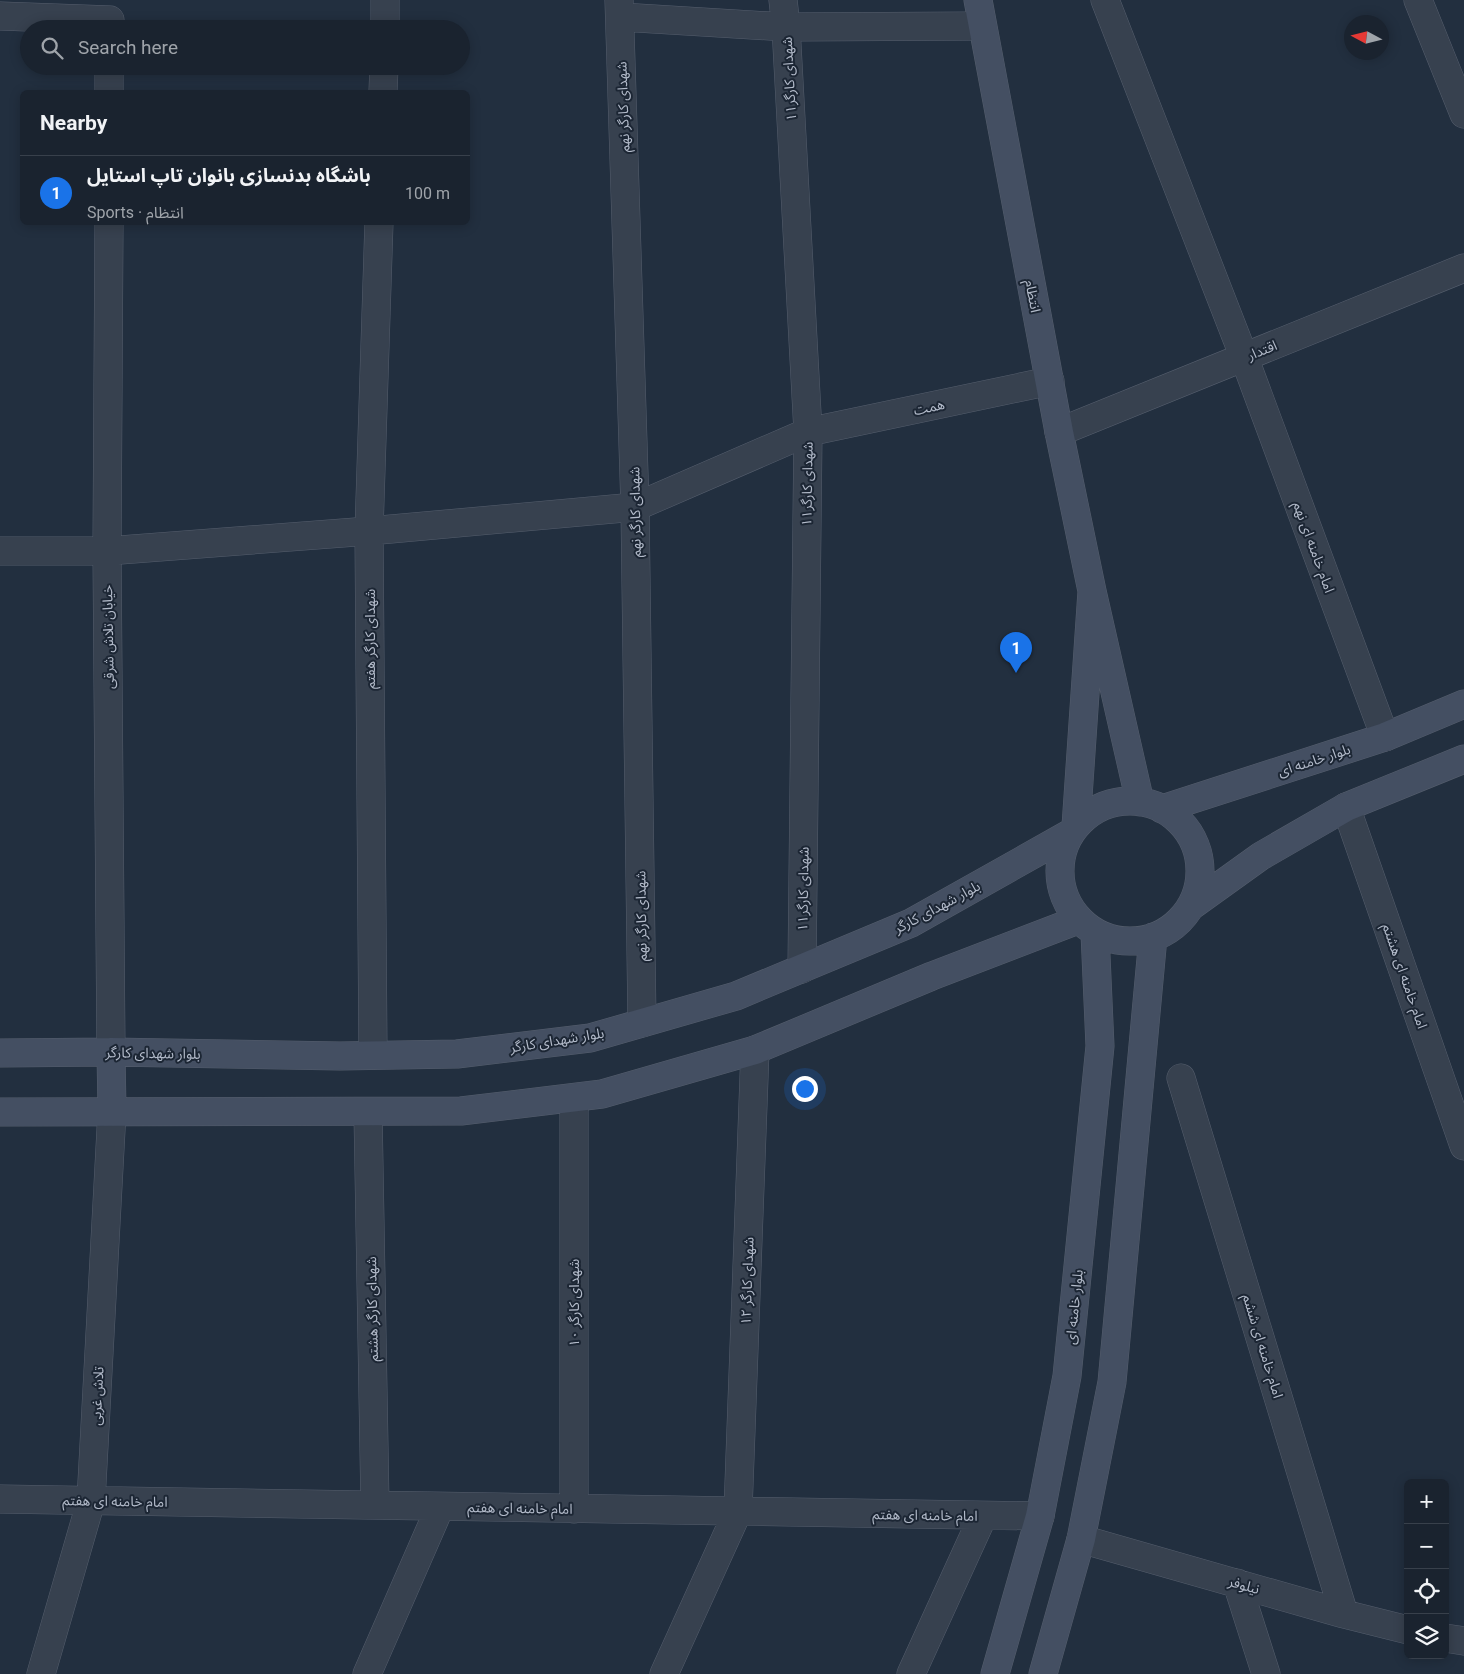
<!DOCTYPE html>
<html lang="en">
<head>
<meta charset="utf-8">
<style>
	:root { --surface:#1a232f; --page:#272f3b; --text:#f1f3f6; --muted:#9fa4aa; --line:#38404b; --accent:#1a73e8 }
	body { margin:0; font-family:Roboto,"Noto Sans Arabic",sans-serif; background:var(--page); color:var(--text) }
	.controls { position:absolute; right:15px; bottom:15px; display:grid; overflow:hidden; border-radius:8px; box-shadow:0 2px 12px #0003 }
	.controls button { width:45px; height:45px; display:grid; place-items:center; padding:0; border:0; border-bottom:1px solid var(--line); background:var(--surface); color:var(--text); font:25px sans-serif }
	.compass { position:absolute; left:1344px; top:15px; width:45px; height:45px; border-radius:50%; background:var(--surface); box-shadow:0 2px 12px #0003; rotate:277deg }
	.you { position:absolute; left:804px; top:1088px; width:18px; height:18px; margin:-12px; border:4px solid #fff; border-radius:50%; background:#1a73e8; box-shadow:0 0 0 8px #1a73e833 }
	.badge { display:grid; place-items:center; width:32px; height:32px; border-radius:50%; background:var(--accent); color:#fff; font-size:16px; font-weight:700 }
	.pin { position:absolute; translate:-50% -41px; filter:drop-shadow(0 1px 2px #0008) }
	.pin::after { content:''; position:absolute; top:26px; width:18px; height:15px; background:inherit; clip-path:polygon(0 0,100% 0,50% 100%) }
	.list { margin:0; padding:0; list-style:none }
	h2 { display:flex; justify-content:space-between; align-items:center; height:65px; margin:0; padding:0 20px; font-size:21px }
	h2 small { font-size:16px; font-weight:400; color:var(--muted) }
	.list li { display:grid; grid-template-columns:32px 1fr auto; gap:15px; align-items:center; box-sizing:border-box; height:70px; padding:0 20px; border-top:1px solid var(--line) }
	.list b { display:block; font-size:19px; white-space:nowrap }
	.list p { margin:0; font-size:16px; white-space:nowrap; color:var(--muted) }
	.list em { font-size:16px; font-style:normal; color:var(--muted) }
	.icon { flex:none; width:28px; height:28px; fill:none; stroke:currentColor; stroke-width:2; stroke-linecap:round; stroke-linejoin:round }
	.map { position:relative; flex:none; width:1464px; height:1674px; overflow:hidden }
	.search { position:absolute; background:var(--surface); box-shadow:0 2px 12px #0003; left:20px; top:20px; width:450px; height:55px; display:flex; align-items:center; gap:12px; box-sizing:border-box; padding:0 18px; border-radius:28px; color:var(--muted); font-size:19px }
	.panel { position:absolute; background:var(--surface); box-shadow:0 2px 12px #0003; left:20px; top:90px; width:450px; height:135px; border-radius:8px }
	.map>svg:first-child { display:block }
</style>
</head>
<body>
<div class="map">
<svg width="1464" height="1674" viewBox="0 0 1464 1674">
	<rect width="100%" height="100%" fill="#222f3f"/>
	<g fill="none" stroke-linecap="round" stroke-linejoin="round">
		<defs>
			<path id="street" d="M619,0L635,507L642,1023
				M783,0L786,27L808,432L802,969
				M1105,0L1244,357L1385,737
				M1418,0L1464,114
				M0,16L110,20
				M621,17L786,27L982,26
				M385,29V0
				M109,92V66
				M383,92L384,66
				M109,222L107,551L111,1052
				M1059,432L1464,268
				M0,551H107L369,531L635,507L808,432L1050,381
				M1346,807L1464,1146
				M373,1055L369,531L379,222
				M1181,1078L1344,1614
				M574,1098V1509
				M368,1112L375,1505
				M0,1499L1040,1516
				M1081,1539L1344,1614L1408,1630
				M1237,1583L1266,1674
				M1445,1638L1464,1641
				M41,1674L91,1501L112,1111
				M367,1674L440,1507
				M664,1674L738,1511L755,1050
				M911,1674L983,1516"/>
			<path id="secondary" d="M978,0L1059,432L1092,591
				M1060 871a70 70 0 1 1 140 0a70 70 0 1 1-140 0Z
				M1162,809L1385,737L1464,704
				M1076,826L1092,591L1140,802
				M1190,907L1261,856L1346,807L1464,759
				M111,1052L112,1111
				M0,1053L111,1052L340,1056L457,1054L590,1038L736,996L911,923L1071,833
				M0,1112L461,1111L602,1094L755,1050L932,976L1078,920
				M995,1674L1040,1516L1067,1376L1100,1046L1095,933
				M1043,1674L1081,1539L1112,1382L1153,937"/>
		</defs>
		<use href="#street" stroke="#555e6d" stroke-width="29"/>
		<use href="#secondary" stroke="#555e6d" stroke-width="29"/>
		<use href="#street" stroke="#37414f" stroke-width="28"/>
		<use href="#secondary" stroke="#444f62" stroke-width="28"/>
	</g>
	<g text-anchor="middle" stroke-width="4" stroke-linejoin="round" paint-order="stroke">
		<g font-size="14" fill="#b3bbca" stroke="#1c2634">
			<text transform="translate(789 79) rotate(-93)" y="5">شهدای کارگر۱۱</text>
			<text transform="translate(623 107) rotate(-92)" y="5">شهدای کارگر نهم</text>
			<text transform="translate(1033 296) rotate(79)" y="5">انتظام</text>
			<text transform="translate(1262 350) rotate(-22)" y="5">اقتدار</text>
			<text transform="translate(929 407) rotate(-12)" y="5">همت</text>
			<text transform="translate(807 484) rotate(-89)" y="5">شهدای کارگر۱۱</text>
			<text transform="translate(635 512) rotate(-91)" y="5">شهدای کارگر نهم</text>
			<text transform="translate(1314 547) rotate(70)" y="5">امام خامنه ای نهم</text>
			<text transform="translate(108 637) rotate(-91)" y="5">خیابان تلاش شرقی</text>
			<text transform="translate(370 639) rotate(-90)" y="5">شهدای کارگر هفتم</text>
			<text transform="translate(1314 760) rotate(-18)" y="5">بلوار خامنه ای</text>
			<text transform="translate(803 889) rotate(-89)" y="5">شهدای کارگر۱۱</text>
			<text transform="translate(937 907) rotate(-28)" y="5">بلوار شهدای کارگر</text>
			<text transform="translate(641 916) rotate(-91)" y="5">شهدای کارگر نهم</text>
			<text transform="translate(1405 976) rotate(71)" y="5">امام خامنه ای هشتم</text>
			<text transform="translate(557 1040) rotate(-9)" y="5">بلوار شهدای کارگر</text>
			<text transform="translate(153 1053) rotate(1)" y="5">بلوار شهدای کارگر</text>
			<text transform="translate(747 1281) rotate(-88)" y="5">شهدای کارگر ۱۲</text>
			<text transform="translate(574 1303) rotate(-90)" y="5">شهدای کارگر ۱۰</text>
			<text transform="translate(1074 1307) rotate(-84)" y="5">بلوار خامنه ای</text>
			<text transform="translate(372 1309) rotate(-91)" y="5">شهدای کارگر هشتم</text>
			<text transform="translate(1263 1346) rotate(73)" y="5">امام خامنه ای ششم</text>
			<text transform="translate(97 1396) rotate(-87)" y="5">تلاش غربی</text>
			<text transform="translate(115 1501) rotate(1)" y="5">امام خامنه ای هفتم</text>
			<text transform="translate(520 1508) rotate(1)" y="5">امام خامنه ای هفتم</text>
			<text transform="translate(925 1515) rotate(1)" y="5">امام خامنه ای هفتم</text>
			<text transform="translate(1244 1585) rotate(16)" y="5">نیلوفر</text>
		</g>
	</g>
</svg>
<div class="controls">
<button>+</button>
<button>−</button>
<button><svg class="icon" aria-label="locate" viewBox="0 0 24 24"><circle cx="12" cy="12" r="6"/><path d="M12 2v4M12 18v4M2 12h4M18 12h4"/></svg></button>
<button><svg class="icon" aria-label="layers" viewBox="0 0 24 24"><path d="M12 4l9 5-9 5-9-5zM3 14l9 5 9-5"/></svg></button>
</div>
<svg class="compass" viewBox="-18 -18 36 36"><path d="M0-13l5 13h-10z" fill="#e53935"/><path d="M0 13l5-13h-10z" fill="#9fa4aa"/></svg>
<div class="you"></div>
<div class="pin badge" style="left:1016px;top:673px">1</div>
<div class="search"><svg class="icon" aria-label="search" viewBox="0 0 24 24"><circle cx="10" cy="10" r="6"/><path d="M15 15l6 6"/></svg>Search here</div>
<section class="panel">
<h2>Nearby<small></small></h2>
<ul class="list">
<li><span class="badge">1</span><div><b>باشگاه بدنسازی بانوان تاپ استایل</b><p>Sports · انتظام</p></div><em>100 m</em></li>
</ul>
</section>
</div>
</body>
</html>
